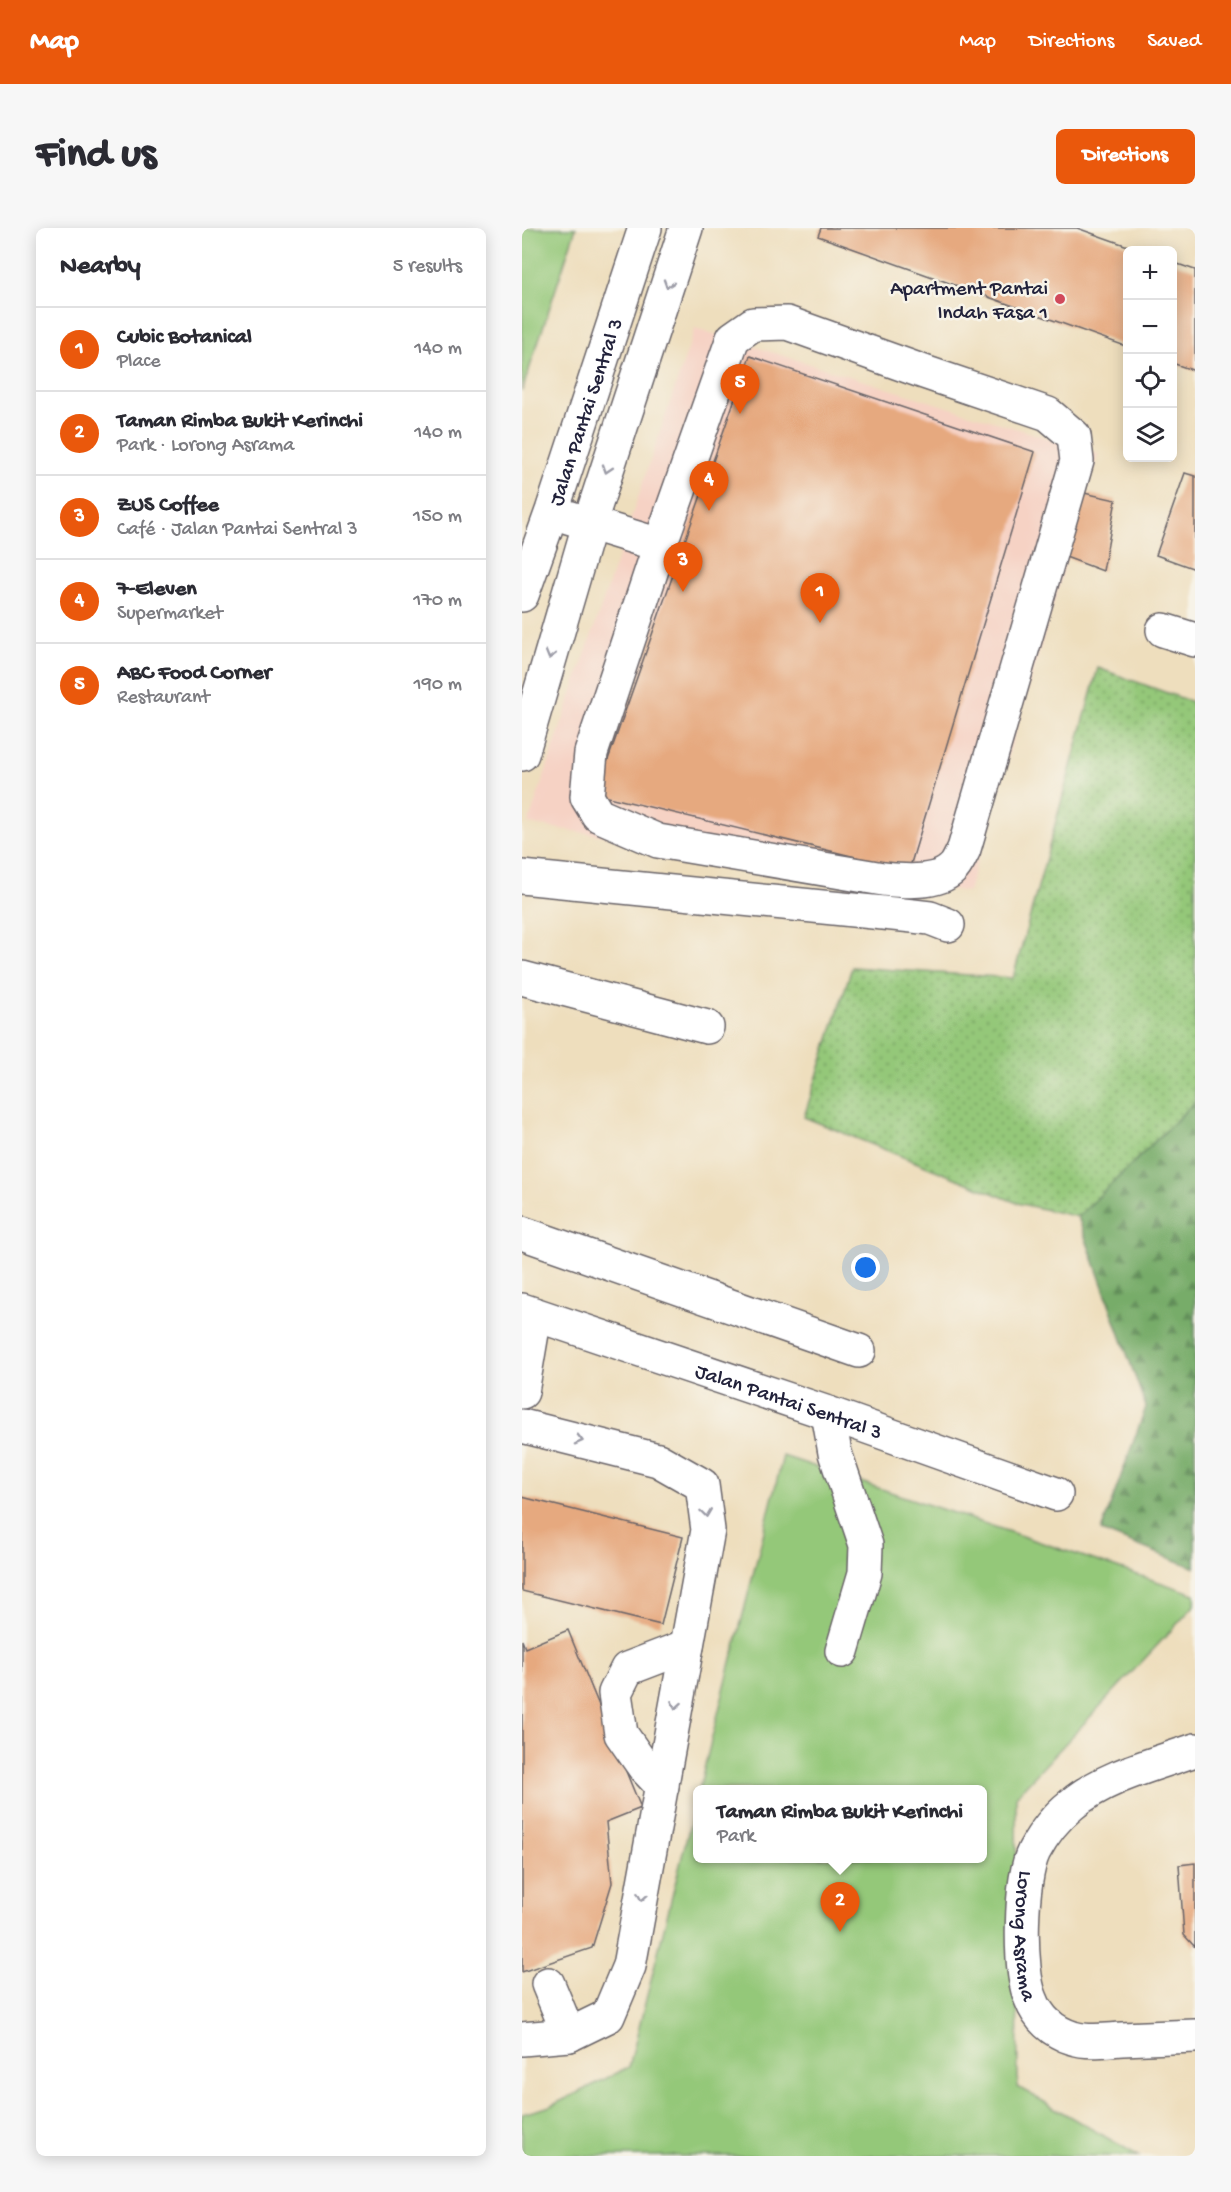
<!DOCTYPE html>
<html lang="en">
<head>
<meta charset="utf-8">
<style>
	:root { --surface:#fff; --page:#f7f7f7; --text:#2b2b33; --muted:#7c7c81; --line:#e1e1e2; --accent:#ea580c }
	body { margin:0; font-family:"Gochi Hand",sans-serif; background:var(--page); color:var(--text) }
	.controls { position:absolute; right:18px; top:18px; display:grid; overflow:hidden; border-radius:9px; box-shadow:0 3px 15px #0003 }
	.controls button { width:54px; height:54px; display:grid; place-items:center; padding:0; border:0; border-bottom:2px solid var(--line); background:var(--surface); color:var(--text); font:30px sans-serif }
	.you { position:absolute; left:344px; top:1040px; width:21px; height:21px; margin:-15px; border:4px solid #fff; border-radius:50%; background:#1a73e8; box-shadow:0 0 0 9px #1a73e833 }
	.badge { display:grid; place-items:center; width:39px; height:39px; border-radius:50%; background:var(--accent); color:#fff; font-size:20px; font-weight:700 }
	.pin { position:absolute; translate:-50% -50px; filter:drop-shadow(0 2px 3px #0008) }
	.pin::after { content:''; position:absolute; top:32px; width:21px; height:18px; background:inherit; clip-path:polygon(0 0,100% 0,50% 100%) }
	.popup { position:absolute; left:171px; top:1557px; width:294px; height:78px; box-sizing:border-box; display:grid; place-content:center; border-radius:9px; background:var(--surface); filter:drop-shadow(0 2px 4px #0005); font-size:20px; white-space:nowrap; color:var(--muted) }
	.popup b { font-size:22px; color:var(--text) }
	.popup::after { content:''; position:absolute; left:50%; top:100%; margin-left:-12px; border:12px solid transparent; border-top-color:var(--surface) }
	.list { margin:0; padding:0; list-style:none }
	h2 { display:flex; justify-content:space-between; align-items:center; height:78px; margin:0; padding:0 24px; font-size:26px }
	h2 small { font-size:20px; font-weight:400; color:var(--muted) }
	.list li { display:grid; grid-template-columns:39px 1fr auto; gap:18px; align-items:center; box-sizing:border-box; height:84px; padding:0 24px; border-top:2px solid var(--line) }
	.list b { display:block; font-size:22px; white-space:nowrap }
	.list p { margin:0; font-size:20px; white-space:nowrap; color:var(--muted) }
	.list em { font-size:20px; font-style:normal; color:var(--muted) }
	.icon { flex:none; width:33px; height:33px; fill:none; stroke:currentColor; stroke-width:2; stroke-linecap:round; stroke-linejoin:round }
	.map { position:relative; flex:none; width:673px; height:1928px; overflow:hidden; border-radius:9px }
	header { display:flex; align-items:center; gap:36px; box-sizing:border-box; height:84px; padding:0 30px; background:var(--accent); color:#fff }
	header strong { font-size:28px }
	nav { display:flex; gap:33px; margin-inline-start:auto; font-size:21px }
	.intro { display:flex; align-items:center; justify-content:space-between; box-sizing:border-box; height:144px; padding:0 36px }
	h1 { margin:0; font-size:42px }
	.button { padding:15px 27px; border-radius:9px; background:var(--accent); color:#fff; font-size:21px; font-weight:700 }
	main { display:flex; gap:36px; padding:0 36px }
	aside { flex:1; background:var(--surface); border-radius:9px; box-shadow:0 3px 15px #0003 }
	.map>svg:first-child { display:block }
</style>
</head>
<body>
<header>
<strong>Map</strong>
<nav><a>Map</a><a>Directions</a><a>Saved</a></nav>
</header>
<div class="intro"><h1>Find us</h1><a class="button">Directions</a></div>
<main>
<aside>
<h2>Nearby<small>5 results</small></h2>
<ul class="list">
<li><span class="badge">1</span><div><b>Cubic Botanical</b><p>Place</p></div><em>140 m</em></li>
<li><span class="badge">2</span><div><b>Taman Rimba Bukit Kerinchi</b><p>Park · Lorong Asrama</p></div><em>140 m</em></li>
<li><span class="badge">3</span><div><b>ZUS Coffee</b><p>Café · Jalan Pantai Sentral 3</p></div><em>150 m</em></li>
<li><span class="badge">4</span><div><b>7-Eleven</b><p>Supermarket</p></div><em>170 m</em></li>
<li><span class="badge">5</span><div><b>ABC Food Corner</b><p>Restaurant</p></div><em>190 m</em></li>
</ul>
</aside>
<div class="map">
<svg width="673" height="1928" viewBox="0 0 673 1928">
	<defs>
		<pattern id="grass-dots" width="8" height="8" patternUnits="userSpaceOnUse" patternTransform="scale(1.5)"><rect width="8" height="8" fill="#94c879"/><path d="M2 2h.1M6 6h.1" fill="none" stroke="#78a264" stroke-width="1.8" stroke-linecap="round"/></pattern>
		<pattern id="forest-firs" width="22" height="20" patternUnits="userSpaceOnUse" patternTransform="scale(1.5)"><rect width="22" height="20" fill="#77ac69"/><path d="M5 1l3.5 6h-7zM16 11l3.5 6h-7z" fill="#618c58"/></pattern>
	</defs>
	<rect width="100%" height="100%" fill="#f7f3e8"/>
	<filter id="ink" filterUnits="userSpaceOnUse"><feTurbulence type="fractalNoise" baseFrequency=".0167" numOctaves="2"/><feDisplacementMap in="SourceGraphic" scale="12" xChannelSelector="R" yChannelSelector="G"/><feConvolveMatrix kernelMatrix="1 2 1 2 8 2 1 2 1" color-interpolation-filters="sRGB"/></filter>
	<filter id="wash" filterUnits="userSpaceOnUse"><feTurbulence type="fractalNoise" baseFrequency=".008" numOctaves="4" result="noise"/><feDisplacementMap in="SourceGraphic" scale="24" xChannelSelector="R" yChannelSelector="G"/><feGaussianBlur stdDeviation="1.35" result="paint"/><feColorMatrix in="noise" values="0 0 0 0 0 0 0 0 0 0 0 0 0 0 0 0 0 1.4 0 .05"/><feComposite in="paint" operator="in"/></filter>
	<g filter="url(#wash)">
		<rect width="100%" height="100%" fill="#eedebd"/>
		<path fill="#f6d2c4" d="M173,100L576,226L446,664L6,596Z"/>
		<path fill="url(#grass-dots)" stroke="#5b755a" stroke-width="1.5" d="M576,440L673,475V874L556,989L495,975L282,889L330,739L491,750Z"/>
		<path fill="url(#forest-firs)" stroke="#4c6752" stroke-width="1.5" d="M673,874V1340L579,1303L624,1179L556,989Z"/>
		<path fill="#94c879" stroke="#5b755a" stroke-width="1.5" d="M0,0H54L0,163Z
			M261,1228L673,1366V1377L494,1568L496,1859L617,1928H0V1886L29,1878L107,1839L175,1569L176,1630H460V1562L177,1561Z"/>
		<g id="blocks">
			<path fill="#e6a97f" d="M299,0H555L617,22H606V119L296,8Z
				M650,34L673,42V143L650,135Z
				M228,128L513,224L387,642L74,566Z
				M663,245L673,248V341L634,327Z
				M553,263L594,272L581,343L533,325Z
				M0,1269L161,1309L139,1397L0,1363Z
				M46,1402L119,1580L84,1594L90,1655L70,1720L0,1744V1412L3,1420Z
				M673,1635V1719L662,1707L657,1637Z"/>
		</g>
	</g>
	<g filter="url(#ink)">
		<use href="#blocks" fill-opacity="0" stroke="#696468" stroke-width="1.5"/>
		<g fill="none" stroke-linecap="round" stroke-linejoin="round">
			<defs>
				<g id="minor">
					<path d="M265,95L402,144L526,186L552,208L555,233L442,621C439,627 435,637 430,641C415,656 380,653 361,651L136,613L76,587L65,569L69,525L138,317L211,110L231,96Z"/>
					<path d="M46,289L138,317"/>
					<path id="s1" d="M0,367L30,283L123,0"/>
					<path d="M641,402L673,412"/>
					<path d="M0,526L67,297L164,0"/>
					<path d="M0,649L391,688L408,690L426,697"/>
					<path d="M0,750L185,799"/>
					<path d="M0,1005L337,1123"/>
					<path id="s2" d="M0,1082L306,1185L534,1266"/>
					<path d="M0,1164L13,1087"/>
					<path d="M306,1185L313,1225L344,1317L343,1345L320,1423"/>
					<path d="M0,1198L136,1232L180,1257L186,1302L107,1738L86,1788L47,1807L0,1811"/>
					<path id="s3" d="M673,1522C633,1536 581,1549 549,1577C534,1589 521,1606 512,1623C498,1651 496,1742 509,1771C516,1790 531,1804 551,1810C566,1815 584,1812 600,1811C625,1810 649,1809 673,1808"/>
					<path d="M140,1558L122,1539L99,1506L93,1465L105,1441L165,1418"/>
					<path d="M26,1756L47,1807"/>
				</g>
			</defs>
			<use href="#minor" stroke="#696468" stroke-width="36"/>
			<use href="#minor" stroke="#fff" stroke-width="33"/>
		</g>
		<defs><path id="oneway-chevron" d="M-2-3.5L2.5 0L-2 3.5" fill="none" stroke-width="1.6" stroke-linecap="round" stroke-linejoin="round" transform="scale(1.5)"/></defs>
		<g stroke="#9c9ca7">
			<use href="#oneway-chevron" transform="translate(146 56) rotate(108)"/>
			<use href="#oneway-chevron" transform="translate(85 241) rotate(108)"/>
			<use href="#oneway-chevron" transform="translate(28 427) rotate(106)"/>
			<use href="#oneway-chevron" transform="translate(57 1212) rotate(14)"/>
			<use href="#oneway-chevron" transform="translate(184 1285) rotate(82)"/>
			<use href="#oneway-chevron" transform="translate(154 1477) rotate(100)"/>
			<use href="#oneway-chevron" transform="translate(120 1669) rotate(100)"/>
		</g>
	</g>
	<circle fill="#d1495b" stroke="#f7f3e8" stroke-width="2" cx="538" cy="71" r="6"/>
	<g text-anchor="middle" stroke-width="5" stroke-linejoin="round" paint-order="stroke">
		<g font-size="21" fill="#22223b" stroke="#f7f3e8" text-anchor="end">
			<text x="526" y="66">Apartment Pantai<tspan x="526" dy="24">Indah Fasa 1</tspan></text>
		</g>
		<g font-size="21" fill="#22223b" stroke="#f7f3e8">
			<text dy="7" stroke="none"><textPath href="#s1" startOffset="194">Jalan Pantai Sentral 3</textPath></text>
			<text dy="7" stroke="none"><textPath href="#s2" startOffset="282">Jalan Pantai Sentral 3</textPath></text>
			<text dy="7" stroke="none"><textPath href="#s3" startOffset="282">Lorong Asrama</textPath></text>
		</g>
	</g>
</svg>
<div class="controls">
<button>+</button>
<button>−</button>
<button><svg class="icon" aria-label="locate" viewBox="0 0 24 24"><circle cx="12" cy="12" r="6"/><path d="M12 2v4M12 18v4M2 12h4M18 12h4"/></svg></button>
<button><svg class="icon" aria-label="layers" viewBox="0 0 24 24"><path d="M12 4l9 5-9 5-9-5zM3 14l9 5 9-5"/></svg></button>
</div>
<div class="you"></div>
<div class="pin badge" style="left:298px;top:395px">1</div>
<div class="pin badge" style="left:318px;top:1704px">2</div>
<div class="popup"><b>Taman Rimba Bukit Kerinchi</b>Park</div>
<div class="pin badge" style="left:161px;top:364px">3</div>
<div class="pin badge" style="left:187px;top:283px">4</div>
<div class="pin badge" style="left:218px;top:186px">5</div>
</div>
</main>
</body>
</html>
